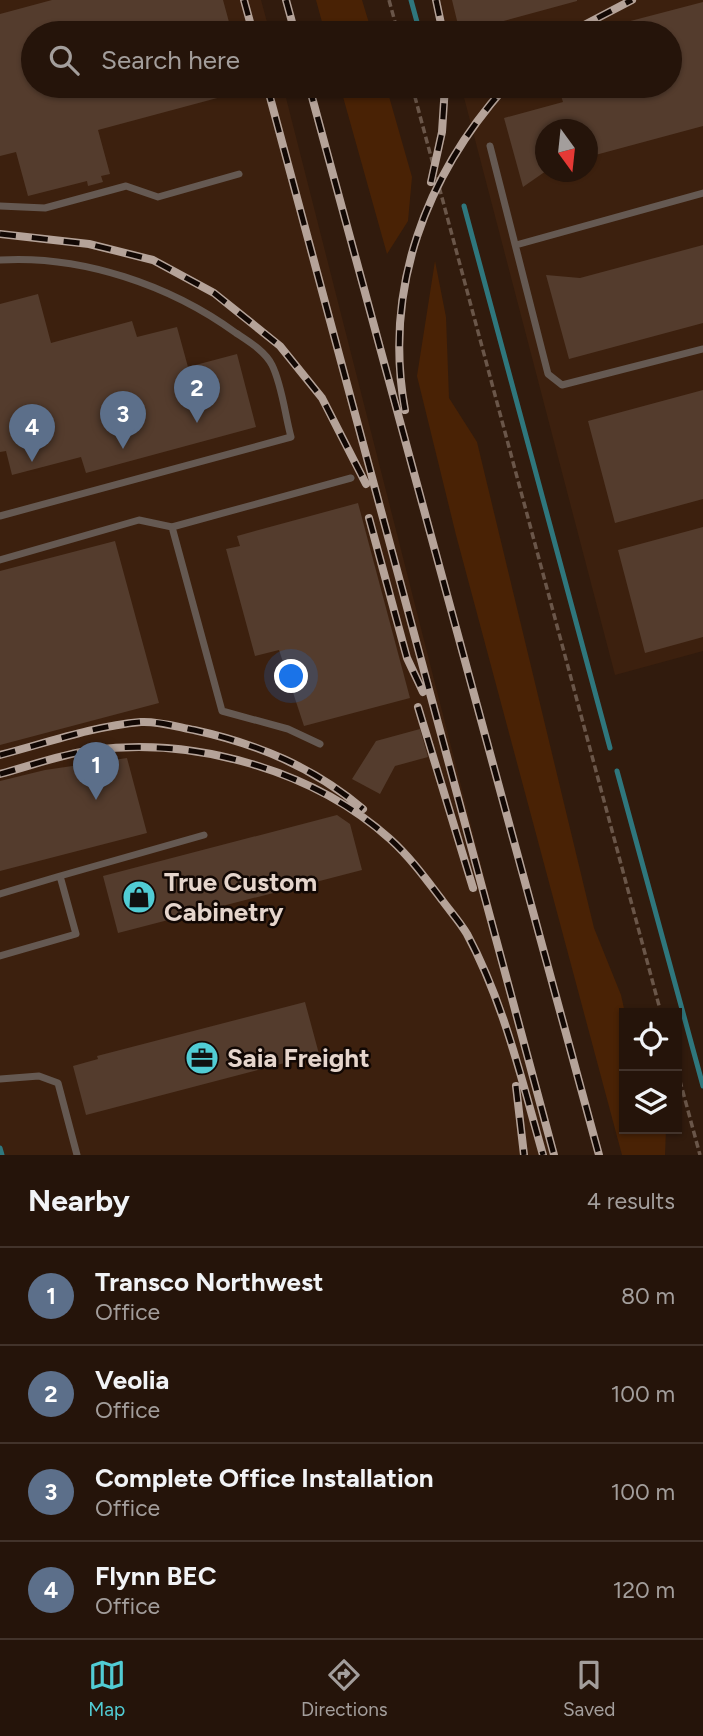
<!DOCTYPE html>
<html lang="en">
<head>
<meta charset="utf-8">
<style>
	:root { --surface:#25140a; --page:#312118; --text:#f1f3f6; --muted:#a39e9c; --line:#42332b; --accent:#51ccd4 }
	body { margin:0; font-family:Figtree,sans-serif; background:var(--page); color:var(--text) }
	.controls { position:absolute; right:21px; bottom:21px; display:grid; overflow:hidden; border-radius:0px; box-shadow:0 2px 5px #0004 }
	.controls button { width:63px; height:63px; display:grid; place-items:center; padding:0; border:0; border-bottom:2px solid var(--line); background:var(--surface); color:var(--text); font:35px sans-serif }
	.compass { position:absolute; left:535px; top:119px; width:63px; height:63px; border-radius:50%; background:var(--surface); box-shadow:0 2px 5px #0004; rotate:165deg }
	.you { position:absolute; left:292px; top:677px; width:24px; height:24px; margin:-18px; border:5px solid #fff; border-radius:50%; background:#1a73e8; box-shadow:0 0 0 10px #1a73e833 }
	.badge { display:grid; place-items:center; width:46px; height:46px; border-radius:50%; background:var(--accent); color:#fff; font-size:23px; font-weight:700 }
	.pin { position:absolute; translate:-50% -58px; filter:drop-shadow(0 2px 4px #0008) }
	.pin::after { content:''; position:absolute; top:37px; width:24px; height:21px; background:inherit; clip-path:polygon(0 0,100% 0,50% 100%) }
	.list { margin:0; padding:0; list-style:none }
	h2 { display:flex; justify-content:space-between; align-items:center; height:91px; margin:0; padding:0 28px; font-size:30px }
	h2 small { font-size:23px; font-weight:400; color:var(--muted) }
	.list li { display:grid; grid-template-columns:46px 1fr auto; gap:21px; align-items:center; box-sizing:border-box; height:98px; padding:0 28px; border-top:2px solid var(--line) }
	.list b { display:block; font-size:26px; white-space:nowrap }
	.list p { margin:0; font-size:23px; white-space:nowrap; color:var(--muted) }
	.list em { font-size:23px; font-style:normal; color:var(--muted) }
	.icon { flex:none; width:38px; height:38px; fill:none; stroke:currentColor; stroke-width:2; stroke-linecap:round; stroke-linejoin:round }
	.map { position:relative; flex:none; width:703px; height:1155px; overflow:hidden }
	.search { position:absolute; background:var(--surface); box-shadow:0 2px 5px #0004; left:21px; right:21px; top:21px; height:77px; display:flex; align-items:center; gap:18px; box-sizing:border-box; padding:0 24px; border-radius:38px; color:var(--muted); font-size:26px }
	.sheet { height:483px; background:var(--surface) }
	nav { display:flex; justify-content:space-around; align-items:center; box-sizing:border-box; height:98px; border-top:2px solid var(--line); background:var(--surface); font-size:19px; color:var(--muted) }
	nav a { display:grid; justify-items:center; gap:4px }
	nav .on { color:var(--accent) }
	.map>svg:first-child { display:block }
</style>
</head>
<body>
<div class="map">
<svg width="703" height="1155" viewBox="0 0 703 1155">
	<rect width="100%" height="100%" fill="#311b0d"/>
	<path fill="#3c200e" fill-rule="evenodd" d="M0,0H261L270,33H33V86H283L555,1155H0Z
		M437,0H703V651L615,675L461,86H670V33H447ZM546,130H588V172H546Z"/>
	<path fill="#492205" d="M316,0H362L372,33H325Z
		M340,86H386L412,177L408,221L387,254Z
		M435,261L446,317L449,398L477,442L594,928L621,995L625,1013L624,1129H666L665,1155H622L456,535L417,376Z"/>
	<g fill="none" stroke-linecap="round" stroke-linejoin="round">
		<path stroke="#2f777d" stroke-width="5" d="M411,0L420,33
			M464,206L610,748
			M617,771L703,1086
			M0,1148L2,1155"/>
	</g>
	<path fill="#543c2d" d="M52,0H223L232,33H33V86H246L247,90L98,130L110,174L101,176L103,182L88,186L87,181L28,196L16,152L0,156V14Z
		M452,0H577V1L460,33Z
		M703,2V126L588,157V130H546V171L523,187L504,118L563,102L558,86H670V33L606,31L619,24Z
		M703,245V323L569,359L546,275L580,278Z
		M38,294L51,343L132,321L137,337L177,327L188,367L237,354L256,427L86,473L81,457L12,475L6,451L0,452V304Z
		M703,390V499L615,523L588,421Z
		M358,503L410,698L304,726L279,650L255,656L226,549L240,546L237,536Z
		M703,527V637L645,653L618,550Z
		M115,541L159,703L0,745V571Z
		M420,729L428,757L395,766L380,794L352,779L376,741Z
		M127,758L147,833L0,871V781L45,770Z
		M337,815L350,824L362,870L118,933L103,876Z
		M305,1002L319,1054L86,1115L73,1066L98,1059L97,1056Z"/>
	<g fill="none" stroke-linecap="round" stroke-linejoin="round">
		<path stroke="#6a5649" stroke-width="3.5" stroke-dasharray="7 3.5" stroke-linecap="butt" d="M389,0L398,33
			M412,86L661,1013
			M677,1070L700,1155"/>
		<path stroke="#655952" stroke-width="7" d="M490,146L548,374L562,385L703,349
			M0,206L45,208L126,186L158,197L239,174
			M516,245L703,193
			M0,260C82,255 170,285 236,333C248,341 265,351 272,365C282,385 285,415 291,437L0,516
			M0,560L139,520L172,527
			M320,744L288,729L222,711L172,527L351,478
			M0,894L60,876
			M0,956L76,934L60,876L204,835
			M0,1079L39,1076L58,1083L77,1155"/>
		<defs>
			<path id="rail" d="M244,0L253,33
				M286,0L295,33
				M436,0L443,33
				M569,33L632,0
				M267,86L554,1155
				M309,86L599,1155
				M431,182L442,132L445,86
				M0,234L89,244L153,260L214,293L280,346L322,398L366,484
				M405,410C383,288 426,176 506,86
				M369,518L407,658L423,692
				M418,707L473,888
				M0,755C46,743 94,726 141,722C158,721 178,727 194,730C258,744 313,767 363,809
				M0,774C30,766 62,754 93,750C195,737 313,770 390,839C410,857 426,879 442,900C450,911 460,922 467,934C504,1003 522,1081 543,1155
				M516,1086L524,1155"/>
		</defs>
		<use href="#rail" stroke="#b5a399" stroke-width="8"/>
		<use href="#rail" stroke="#120804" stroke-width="5" stroke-dasharray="16" stroke-linecap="butt"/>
	</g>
	<defs>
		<symbol id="shop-disc" viewBox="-11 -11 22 22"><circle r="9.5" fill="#51ccd4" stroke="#120804"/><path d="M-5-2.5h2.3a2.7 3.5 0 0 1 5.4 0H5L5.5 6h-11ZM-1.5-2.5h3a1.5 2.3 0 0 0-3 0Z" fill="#111"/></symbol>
		<symbol id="office-disc" viewBox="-11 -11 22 22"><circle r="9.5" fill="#51ccd4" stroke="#120804"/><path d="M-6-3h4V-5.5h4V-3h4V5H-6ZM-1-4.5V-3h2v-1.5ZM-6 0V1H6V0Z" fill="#111"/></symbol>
	</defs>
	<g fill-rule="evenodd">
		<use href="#shop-disc" x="120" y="878" width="38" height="38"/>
		<use href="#office-disc" x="183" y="1039" width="38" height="38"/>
	</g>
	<g text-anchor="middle" stroke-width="5" stroke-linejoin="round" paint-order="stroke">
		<g font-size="26" font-weight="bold" fill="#e5d5cc" stroke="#120804" text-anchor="start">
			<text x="164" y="891">True Custom<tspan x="164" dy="30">Cabinetry</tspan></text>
			<text x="227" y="1067">Saia Freight</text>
		</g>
	</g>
</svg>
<div class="controls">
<button><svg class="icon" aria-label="locate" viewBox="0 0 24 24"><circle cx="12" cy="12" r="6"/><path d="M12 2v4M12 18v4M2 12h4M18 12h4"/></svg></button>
<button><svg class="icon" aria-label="layers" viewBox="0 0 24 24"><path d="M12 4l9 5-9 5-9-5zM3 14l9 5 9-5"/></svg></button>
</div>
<svg class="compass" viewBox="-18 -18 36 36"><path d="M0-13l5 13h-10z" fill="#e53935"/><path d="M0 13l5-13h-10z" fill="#a39e9c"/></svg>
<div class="you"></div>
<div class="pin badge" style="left:96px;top:800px;background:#5c6f8a">1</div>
<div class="pin badge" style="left:197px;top:423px;background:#5c6f8a">2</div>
<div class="pin badge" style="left:123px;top:449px;background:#5c6f8a">3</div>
<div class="pin badge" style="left:32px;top:462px;background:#5c6f8a">4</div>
<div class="search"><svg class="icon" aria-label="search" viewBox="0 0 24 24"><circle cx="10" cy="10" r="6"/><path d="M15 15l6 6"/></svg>Search here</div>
</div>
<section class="sheet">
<h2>Nearby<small>4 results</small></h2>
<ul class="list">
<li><span class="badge" style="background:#5c6f8a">1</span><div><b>Transco Northwest</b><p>Office</p></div><em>80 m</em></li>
<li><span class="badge" style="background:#5c6f8a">2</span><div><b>Veolia</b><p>Office</p></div><em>100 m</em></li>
<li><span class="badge" style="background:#5c6f8a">3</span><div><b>Complete Office Installation</b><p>Office</p></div><em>100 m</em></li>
<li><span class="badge" style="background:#5c6f8a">4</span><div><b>Flynn BEC</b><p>Office</p></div><em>120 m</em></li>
</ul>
</section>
<nav>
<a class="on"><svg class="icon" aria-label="map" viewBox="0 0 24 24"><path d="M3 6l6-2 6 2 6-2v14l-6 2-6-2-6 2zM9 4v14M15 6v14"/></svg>Map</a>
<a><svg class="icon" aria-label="directions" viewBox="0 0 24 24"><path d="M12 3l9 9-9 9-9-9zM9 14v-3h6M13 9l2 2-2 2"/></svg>Directions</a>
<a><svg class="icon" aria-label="saved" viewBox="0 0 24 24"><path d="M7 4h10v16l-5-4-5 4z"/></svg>Saved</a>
</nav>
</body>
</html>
